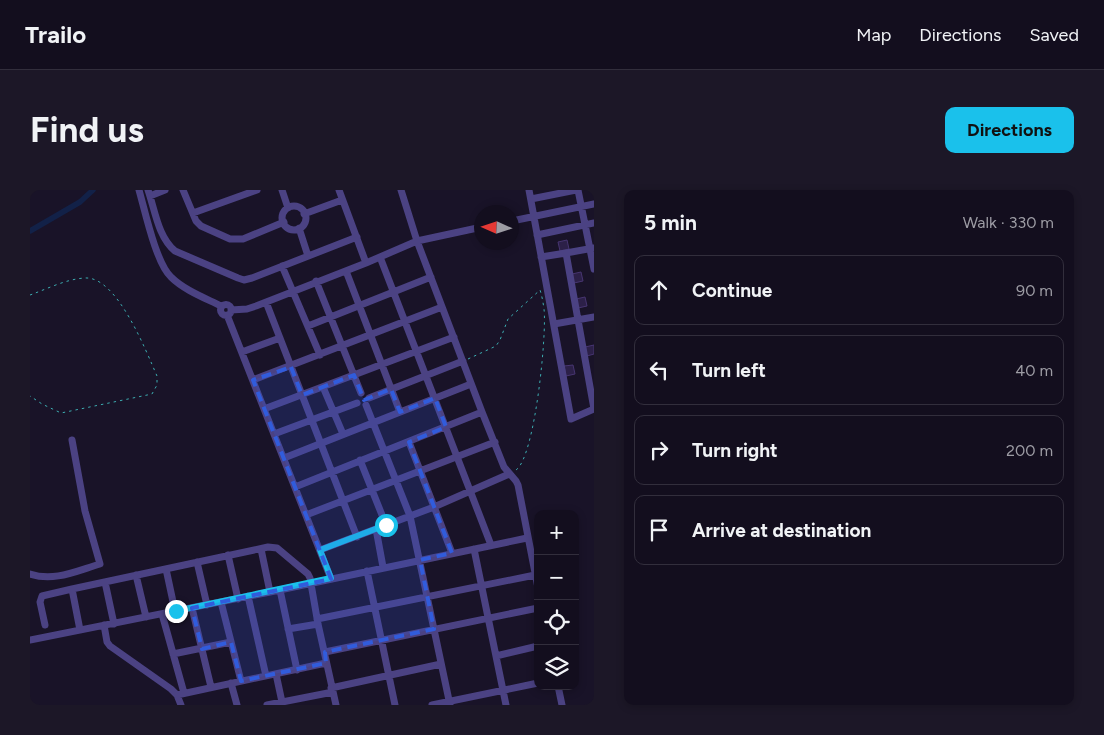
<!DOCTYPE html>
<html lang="en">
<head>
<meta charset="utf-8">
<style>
	:root { --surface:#130e1e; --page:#1c1727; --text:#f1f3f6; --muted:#9d9ca4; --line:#322e3c; --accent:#1ac1eb }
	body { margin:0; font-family:Figtree,sans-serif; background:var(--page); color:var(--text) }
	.controls { position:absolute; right:15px; bottom:15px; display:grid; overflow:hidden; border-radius:10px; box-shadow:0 2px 8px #0003 }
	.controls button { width:45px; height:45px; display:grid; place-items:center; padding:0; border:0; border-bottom:1px solid var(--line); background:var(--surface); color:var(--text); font:25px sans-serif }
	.compass { position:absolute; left:444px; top:15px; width:45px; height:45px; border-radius:50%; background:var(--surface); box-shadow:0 2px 8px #0003; rotate:273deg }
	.stop { position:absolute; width:15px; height:15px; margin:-11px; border:4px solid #1ac1eb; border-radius:50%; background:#fff }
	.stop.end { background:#1ac1eb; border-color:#fff; box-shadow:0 1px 5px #0008 }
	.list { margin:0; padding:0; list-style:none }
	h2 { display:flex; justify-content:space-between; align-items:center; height:65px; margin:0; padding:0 20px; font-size:21px }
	h2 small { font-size:16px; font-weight:400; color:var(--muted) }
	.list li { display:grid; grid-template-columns:32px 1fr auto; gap:15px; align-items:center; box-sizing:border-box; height:70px; margin:0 10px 10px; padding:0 10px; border:1px solid var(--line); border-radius:10px }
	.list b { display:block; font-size:19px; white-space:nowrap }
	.list em { font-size:16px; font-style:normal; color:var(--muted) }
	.icon { flex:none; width:28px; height:28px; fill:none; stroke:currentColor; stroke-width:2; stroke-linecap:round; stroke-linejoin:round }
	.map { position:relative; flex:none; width:564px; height:515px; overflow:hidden; border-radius:10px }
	header { display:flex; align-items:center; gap:30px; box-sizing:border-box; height:70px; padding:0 25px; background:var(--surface); border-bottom:1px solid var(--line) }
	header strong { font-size:24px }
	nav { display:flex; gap:28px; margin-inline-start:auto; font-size:18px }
	.intro { display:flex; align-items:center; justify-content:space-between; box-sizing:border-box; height:120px; padding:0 30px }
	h1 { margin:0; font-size:35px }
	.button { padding:12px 22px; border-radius:10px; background:var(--accent); color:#111; font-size:18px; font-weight:700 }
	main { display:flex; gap:30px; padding:0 30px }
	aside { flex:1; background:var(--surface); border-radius:10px; box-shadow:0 2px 8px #0003 }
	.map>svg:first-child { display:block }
</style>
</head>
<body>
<header>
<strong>Trailo</strong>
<nav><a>Map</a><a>Directions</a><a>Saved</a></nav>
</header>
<div class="intro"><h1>Find us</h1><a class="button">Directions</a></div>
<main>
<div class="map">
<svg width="564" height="515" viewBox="0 0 564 515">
	<rect width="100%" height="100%" fill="#191328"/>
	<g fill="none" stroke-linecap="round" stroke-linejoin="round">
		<path stroke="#122148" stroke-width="5.5" d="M0,41L50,12L63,0"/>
	</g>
	<path fill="#2c2048" stroke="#473571" d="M537,50L539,59L530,61L528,52Z
		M551,82L553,91L544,93L542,84Z
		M555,107L557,116L548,118L546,109Z
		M564,155V164L557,166L555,157Z
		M543,175L545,184L536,186L534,176Z"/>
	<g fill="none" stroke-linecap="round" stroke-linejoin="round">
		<path stroke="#3cadb1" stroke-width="1" stroke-dasharray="2.5 4" stroke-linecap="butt" d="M0,105C17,99 36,89 55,88C87,86 116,161 127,186V195L122,204L31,223L12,214L0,206
			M438,169L466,156L470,150L478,129L510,100C512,106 513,112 514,119C517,144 505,267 486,280"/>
		<path stroke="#4b4283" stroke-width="7" d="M109,0C115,21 126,73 141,87C154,100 175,108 191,116
			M118,0C125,20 128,47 145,61L208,88L214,90L222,88L327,47
			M153,0L166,31L171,36L200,49H213L254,32
			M252,0L258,18
			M309,0L336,73L387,51L452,37
			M371,0L387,51L452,222L474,277L486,291L488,295L508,398
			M499,0L541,229L564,219
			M548,0L564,79
			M120,6L135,0
			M501,9L546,0
			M252 28a12 12 0 1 1 24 0a12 12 0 1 1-24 0Z
			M163,23L227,0
			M274,24L312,10
			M482,31L564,14
			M269,38L278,66
			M507,45L564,33
			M350,67L461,355
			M511,67L536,63
			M252,76L290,165
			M316,81L370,222
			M286,91L331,203
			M236,112L327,347
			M190.5 120a5.5 5.5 0 1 1 11 0a5.5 5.5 0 1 1-11 0Z
			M201,120L217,119L226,116L336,73
			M197,125L301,389
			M524,134L564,127
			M278,136L401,87
			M212,162L250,148
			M223,190L412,117
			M293,197L313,244
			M339,208L433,171
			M336,215L380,326L420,515
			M234,219L424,147
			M564,219L536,63L564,58
			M244,244L327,213
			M379,252L422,363
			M254,268L441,194
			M330,270L356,335
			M265,297L452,222
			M276,325L465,252
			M346,339L353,377
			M231,359L240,402
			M444,359L476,515
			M290,360L404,317L479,284
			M198,365L208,409
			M167,372L177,415
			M136,379L145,421
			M337,381L365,515
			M0,384C24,392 46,381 70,374L55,321L42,250
			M106,385L116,427
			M75,392L84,434
			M250,400L267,480
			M218,406L236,486
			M191,412L211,491
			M162,418L181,497
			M132,424L154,503
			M287,429L505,385
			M15,435L10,412L12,406L42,399
			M74,435L77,452L80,456L141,499L147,505L151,515
			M258,439L288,434
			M50,440L42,399L238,357L247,358L278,384L280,388L288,434L306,515
			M0,450L240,402L497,348
			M295,462L508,418
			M143,464L201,452
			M466,466L508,456
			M246,484L252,512
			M201,493L207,515
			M528,496L532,515
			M301,498L411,474
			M147,505L296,473
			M237,515L303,502
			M402,515L508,493"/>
	</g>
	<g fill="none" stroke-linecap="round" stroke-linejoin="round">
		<path stroke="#1ac1eb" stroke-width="6" d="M146,421L301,388L290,360L356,335"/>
	</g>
	<path fill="#315cdc" fill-opacity="0.2" stroke="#315cdc" stroke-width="4" stroke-dasharray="10 6" stroke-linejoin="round" d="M261,177L272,205L324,185L334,210L361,199L370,222L405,208L416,237L379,252L422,363L390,370L404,439L295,462L296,473L211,491L201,452L172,459L162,418L301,389L223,190Z"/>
</svg>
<div class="controls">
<button>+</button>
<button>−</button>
<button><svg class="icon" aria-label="locate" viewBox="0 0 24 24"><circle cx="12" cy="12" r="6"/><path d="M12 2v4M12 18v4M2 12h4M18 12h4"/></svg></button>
<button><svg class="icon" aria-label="layers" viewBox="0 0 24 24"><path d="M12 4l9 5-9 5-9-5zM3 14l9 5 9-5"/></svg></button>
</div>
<svg class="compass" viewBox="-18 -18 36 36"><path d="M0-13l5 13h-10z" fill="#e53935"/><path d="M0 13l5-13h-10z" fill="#9d9ca4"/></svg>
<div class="stop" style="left:356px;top:335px"></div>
<div class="stop end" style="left:146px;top:421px"></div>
</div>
<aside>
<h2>5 min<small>Walk · 330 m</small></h2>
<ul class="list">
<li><svg class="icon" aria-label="ahead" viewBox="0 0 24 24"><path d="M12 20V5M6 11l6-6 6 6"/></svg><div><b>Continue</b></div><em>90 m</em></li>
<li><svg class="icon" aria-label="left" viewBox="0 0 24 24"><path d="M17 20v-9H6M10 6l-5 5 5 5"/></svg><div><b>Turn left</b></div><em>40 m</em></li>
<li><svg class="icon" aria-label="right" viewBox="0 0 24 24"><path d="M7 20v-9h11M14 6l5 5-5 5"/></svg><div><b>Turn right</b></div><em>200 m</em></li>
<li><svg class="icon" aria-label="arrive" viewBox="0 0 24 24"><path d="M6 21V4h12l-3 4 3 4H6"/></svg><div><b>Arrive at destination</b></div></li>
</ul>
</aside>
</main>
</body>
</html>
